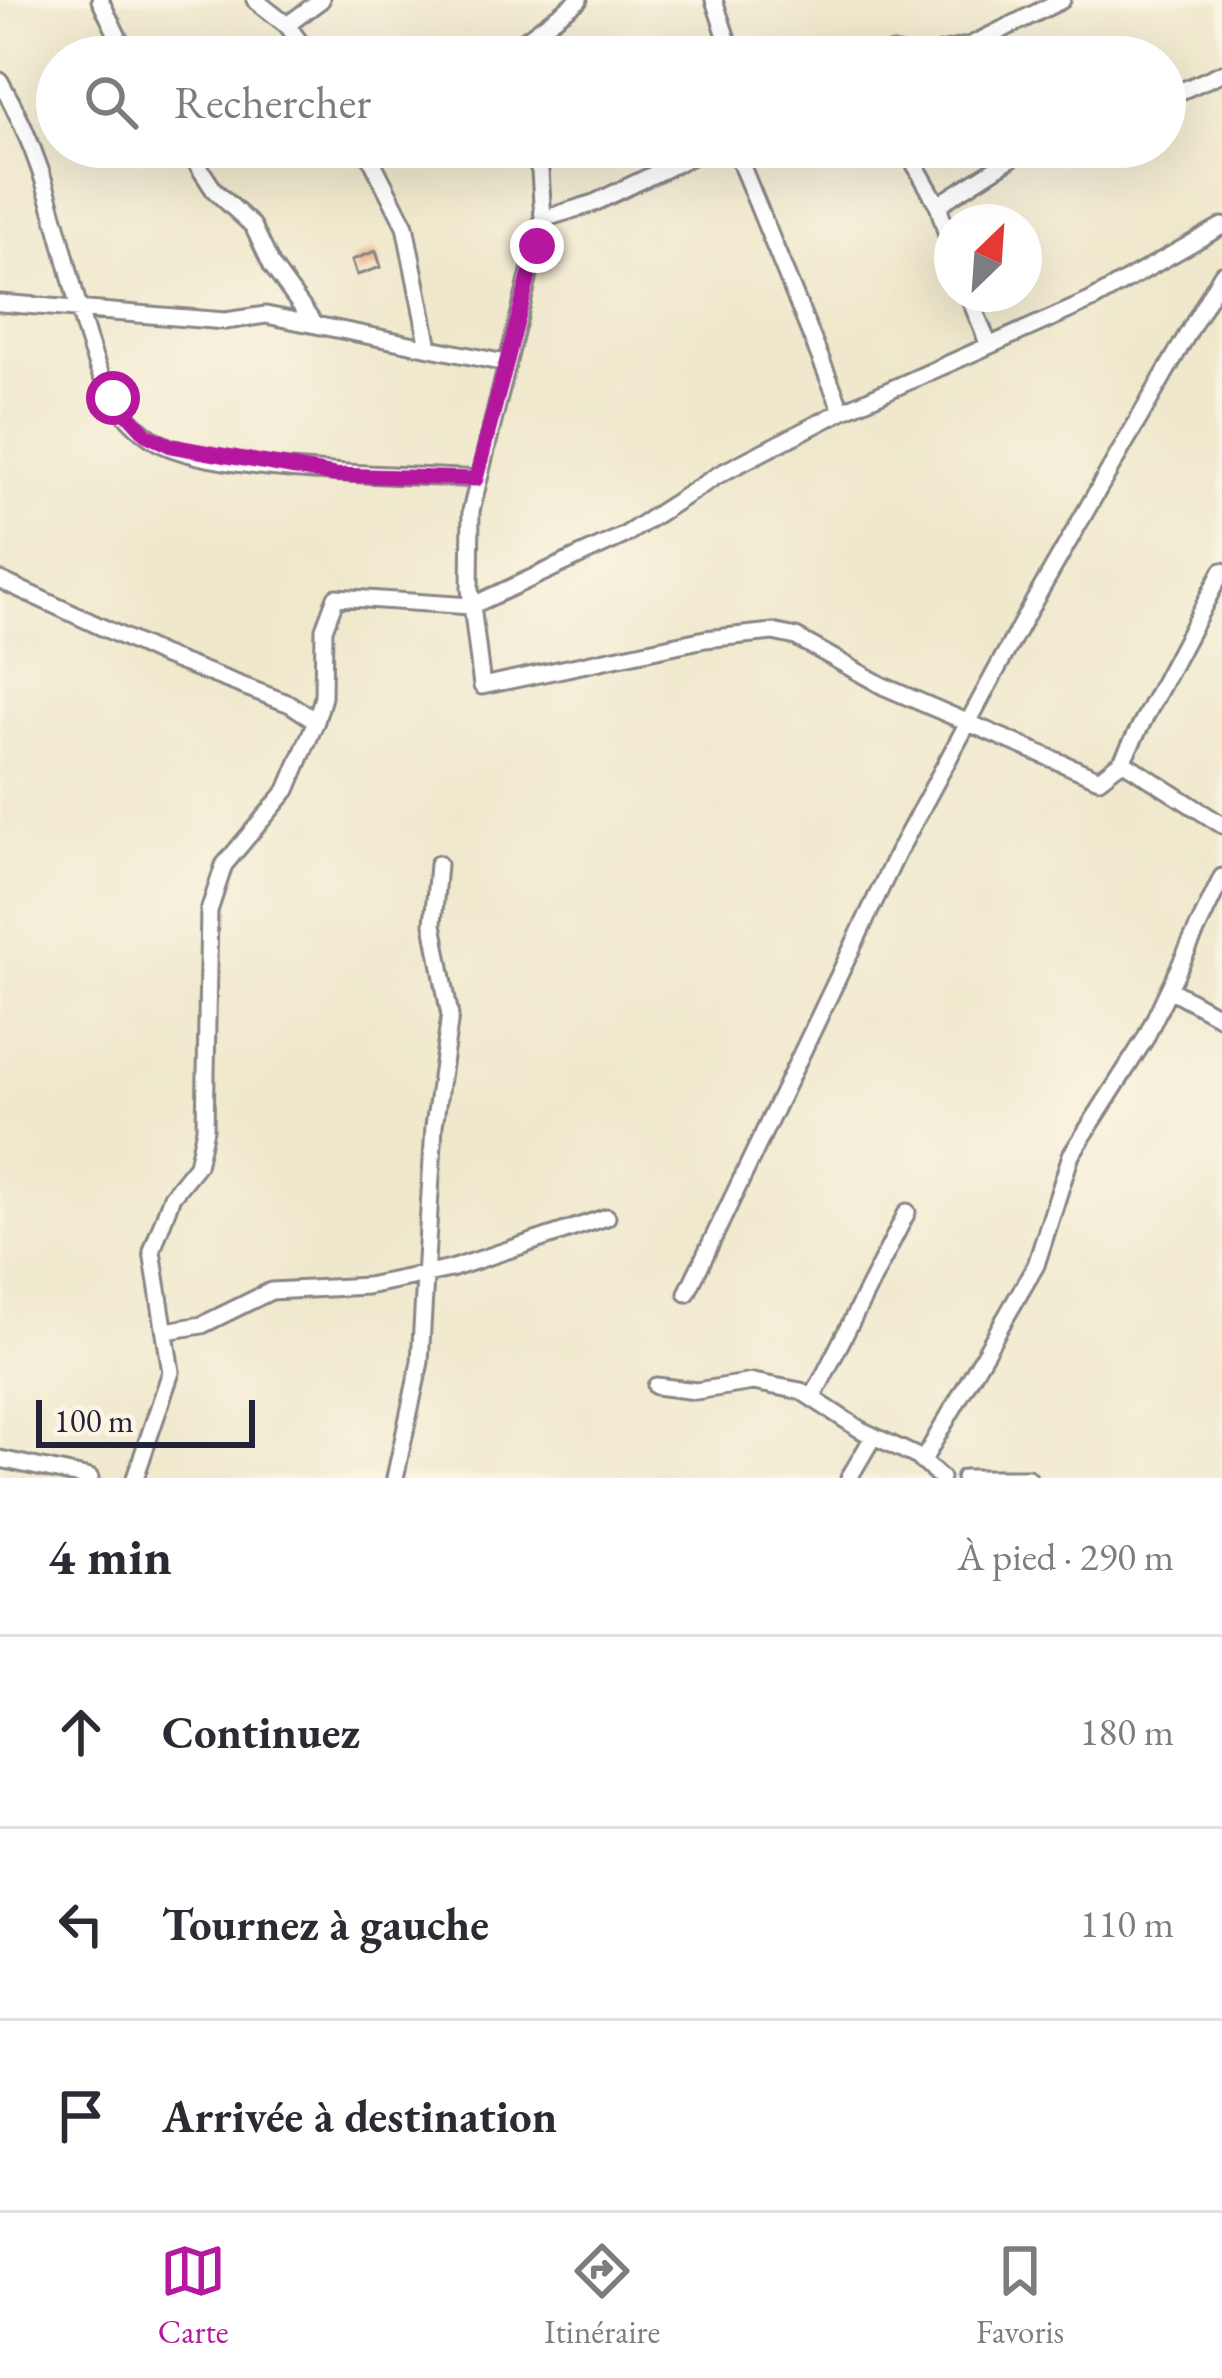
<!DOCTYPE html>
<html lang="fr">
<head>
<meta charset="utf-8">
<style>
	:root { --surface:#fff; --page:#f2f2f3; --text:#2b2b33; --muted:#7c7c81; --line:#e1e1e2; --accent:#b5179e }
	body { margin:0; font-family:"EB Garamond",serif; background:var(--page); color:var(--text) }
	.compass { position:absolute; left:934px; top:204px; width:108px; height:108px; border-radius:50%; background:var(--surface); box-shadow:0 12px 48px #0002; rotate:25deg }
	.scale { position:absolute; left:36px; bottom:30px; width:219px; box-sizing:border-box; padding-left:12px; border:6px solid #22223b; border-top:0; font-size:33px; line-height:42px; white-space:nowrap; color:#22223b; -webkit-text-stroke:9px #fcf5e5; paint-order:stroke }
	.stop { position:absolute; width:36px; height:36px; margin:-27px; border:9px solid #b5179e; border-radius:50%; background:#fff }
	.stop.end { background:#b5179e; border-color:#fff; box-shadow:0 3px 12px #0008 }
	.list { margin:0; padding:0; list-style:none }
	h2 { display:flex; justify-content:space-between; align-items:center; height:156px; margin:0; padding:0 48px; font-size:51px }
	h2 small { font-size:39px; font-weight:400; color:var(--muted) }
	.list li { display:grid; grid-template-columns:78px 1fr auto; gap:36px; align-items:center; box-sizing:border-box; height:192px; padding:0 48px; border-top:3px solid var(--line) }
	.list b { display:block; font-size:45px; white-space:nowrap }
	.list em { font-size:39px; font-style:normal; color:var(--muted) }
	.icon { flex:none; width:66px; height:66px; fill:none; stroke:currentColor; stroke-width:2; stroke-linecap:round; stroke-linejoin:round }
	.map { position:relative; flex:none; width:1222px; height:1478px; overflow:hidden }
	.search { position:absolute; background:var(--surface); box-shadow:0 12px 48px #0002; left:36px; right:36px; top:36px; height:132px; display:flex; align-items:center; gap:30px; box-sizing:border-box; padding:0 42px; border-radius:66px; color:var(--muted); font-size:45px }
	.sheet { height:732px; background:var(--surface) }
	nav { display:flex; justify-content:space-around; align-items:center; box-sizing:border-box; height:168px; border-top:3px solid var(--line); background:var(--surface); font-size:33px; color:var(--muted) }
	nav a { display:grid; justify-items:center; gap:6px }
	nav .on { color:var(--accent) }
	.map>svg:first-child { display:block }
</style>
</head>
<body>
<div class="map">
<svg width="1222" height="1478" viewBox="0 0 1222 1478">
	<rect width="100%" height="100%" fill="#fcf5e5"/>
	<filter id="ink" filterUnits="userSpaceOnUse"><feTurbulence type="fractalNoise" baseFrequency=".00833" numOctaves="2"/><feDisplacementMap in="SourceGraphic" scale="24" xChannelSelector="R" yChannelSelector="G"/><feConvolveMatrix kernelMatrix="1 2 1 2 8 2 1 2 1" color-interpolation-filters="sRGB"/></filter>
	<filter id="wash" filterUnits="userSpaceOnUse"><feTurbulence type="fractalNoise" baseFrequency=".004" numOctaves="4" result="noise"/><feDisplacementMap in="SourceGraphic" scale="48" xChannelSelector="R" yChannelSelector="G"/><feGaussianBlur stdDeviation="2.7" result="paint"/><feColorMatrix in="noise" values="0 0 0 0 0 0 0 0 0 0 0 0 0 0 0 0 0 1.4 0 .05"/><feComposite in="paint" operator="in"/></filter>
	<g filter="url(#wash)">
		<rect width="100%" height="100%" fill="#efe8cc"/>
		<g id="blocks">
			<path fill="#efb48b" d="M376,251L381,267L357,275L352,260Z"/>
		</g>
	</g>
	<g filter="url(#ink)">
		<use href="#blocks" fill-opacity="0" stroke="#888584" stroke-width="3"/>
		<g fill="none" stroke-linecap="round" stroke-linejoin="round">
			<defs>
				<path id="minor" d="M100,0L128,57
					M255,0L287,25L311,57
					M714,0L733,57
					M287,25L321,0
					M502,57L579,0
					M877,57L893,52L917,57
					M919,57L971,45L1062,0
					M0,81C43,156 56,223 78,305C91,354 106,407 151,438C205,475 405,474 476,479
					M1165,98L1222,73
					M186,147L214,190L253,226L272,266L312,321
					M365,147L405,226L429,347
					M530,147L540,171L543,219L471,511L470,589L482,686L705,639L773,632L796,637L883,686L1099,779L1122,761L1222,571
					M734,147L842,411
					M905,147L938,205L952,252
					M938,205L1029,147
					M543,219L594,203L711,147
					M968,294L988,343
					M0,303L225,321L266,315L505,363
					M0,580L162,655L290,704L316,721
					M1122,761L1222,825
					M1171,990L1222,1018
					M687,1293L897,854L1025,617L1222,274
					M166,1331L202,1325L271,1291L367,1286L451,1269L607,1217
					M656,1386L696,1391L753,1382L801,1391L861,1430L918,1457L941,1478
					M813,1397L907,1212
					M0,1459L90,1478
					M922,1462L1036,1265L1071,1155L1145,1039L1222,877
					M135,1478L171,1372L152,1251L172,1196L197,1165L205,1129L209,911L224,865L287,790L316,721L323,697L324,629L336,597L471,606L625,535L718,475L842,411L1092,300L1222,226
					M395,1478L420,1362L434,1126L450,1016L433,924L438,864
					M849,1478L873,1437
					M964,1478H1028"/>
			</defs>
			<use href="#minor" stroke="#888584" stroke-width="21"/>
			<use href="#minor" stroke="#fff" stroke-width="15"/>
		</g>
	</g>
	<g fill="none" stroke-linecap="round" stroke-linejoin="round" filter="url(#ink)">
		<path stroke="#b5179e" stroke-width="15" d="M113,398L147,435L171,446L335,475L476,479L537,246"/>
	</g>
</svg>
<svg class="compass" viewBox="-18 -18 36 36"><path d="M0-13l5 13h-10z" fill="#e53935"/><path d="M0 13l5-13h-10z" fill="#7c7c81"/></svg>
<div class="scale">100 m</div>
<div class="stop" style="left:113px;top:398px"></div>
<div class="stop end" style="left:537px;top:246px"></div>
<div class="search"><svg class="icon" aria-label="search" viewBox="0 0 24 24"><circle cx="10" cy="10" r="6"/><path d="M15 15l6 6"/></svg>Rechercher</div>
</div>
<section class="sheet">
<h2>4 min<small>À pied · 290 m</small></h2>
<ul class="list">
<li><svg class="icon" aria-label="ahead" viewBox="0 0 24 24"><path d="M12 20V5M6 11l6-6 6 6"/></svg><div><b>Continuez</b></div><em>180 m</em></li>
<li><svg class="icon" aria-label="left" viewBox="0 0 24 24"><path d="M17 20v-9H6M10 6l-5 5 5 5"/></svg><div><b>Tournez à gauche</b></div><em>110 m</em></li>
<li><svg class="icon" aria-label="arrive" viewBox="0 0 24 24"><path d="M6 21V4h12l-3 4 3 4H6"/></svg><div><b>Arrivée à destination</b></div></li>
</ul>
</section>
<nav>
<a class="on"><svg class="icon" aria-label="map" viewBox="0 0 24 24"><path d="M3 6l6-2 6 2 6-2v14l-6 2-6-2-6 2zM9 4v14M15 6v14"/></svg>Carte</a>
<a><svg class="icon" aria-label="directions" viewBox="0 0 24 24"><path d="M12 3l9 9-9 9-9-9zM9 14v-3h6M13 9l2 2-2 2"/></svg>Itinéraire</a>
<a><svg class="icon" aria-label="saved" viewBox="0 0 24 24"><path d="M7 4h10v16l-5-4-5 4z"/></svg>Favoris</a>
</nav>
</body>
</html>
